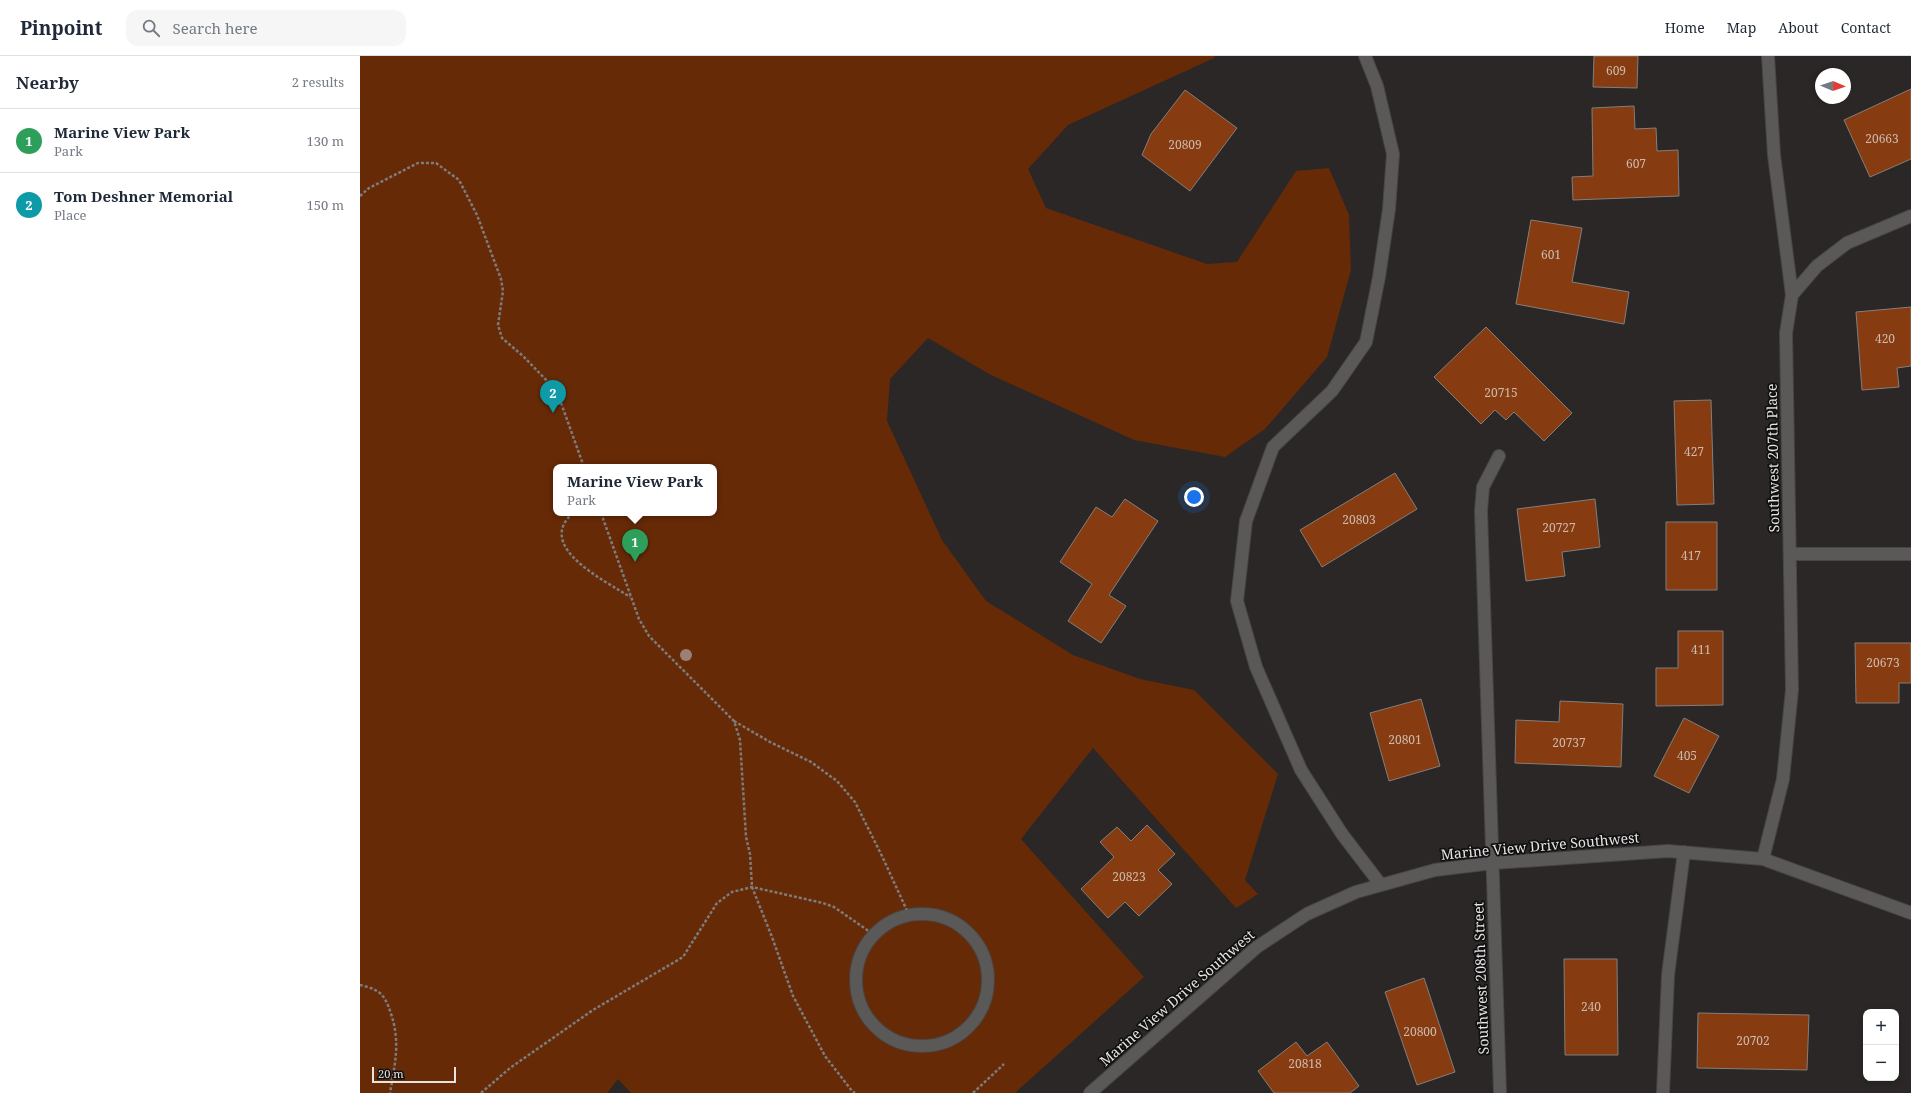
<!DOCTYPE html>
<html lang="en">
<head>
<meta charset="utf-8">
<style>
	:root { --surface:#fff; --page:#f6f6f7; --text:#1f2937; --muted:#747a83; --line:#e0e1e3; --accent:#111827 }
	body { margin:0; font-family:"Noto Serif",serif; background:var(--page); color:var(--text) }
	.controls { position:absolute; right:12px; bottom:12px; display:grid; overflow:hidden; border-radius:8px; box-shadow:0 2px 6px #0003 }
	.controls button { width:36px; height:36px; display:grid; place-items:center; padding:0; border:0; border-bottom:1px solid var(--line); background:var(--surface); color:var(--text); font:20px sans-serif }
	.compass { position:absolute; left:1455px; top:12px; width:36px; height:36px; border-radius:50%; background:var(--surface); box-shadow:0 2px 6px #0003; rotate:92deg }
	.scale { position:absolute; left:12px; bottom:10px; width:84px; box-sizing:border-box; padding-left:4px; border:2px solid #e5e4e3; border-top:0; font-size:11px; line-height:14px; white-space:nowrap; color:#e5e4e3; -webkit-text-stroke:3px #111010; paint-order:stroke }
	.you { position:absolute; left:834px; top:441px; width:14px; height:14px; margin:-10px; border:3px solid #fff; border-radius:50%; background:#1a73e8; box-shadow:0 0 0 6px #1a73e833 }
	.badge { display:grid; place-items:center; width:26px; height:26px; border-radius:50%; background:var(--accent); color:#fff; font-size:13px; font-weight:700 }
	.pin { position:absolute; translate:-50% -33px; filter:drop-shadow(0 1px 2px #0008) }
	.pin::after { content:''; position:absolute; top:21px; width:14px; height:12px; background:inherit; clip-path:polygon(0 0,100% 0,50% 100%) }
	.popup { position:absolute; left:193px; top:408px; width:164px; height:52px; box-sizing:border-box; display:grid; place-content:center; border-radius:8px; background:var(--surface); filter:drop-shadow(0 1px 3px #0005); font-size:13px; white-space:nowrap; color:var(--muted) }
	.popup b { font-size:15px; color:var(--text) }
	.popup::after { content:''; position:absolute; left:50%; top:100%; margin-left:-8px; border:8px solid transparent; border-top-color:var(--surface) }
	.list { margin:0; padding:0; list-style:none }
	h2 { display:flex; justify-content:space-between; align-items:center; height:52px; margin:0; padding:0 16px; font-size:17px }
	h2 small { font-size:13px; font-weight:400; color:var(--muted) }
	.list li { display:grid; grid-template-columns:26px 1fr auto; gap:12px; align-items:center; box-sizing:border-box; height:64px; padding:0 16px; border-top:1px solid var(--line) }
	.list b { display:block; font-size:15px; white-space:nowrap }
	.list p { margin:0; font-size:13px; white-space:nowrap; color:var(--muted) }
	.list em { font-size:13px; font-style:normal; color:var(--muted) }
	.icon { flex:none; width:22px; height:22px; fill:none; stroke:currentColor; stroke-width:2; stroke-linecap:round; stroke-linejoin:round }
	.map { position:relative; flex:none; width:1551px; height:1037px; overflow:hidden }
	header { display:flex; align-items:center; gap:24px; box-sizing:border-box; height:56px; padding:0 20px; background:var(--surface); border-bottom:1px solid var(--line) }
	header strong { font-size:19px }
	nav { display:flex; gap:22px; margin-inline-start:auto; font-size:14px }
	.search { width:280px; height:36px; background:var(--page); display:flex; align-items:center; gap:10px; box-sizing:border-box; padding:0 14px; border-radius:12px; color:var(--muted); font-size:15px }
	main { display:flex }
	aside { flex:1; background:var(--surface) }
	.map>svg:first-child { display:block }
</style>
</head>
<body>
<header>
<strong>Pinpoint</strong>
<div class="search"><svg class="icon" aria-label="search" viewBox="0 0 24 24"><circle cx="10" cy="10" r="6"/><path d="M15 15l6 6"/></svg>Search here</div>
<nav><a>Home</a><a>Map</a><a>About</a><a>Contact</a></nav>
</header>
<main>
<aside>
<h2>Nearby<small>2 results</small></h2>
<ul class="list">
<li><span class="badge" style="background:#2e9e5b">1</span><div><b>Marine View Park</b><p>Park</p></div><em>130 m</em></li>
<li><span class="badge" style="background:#0f9aa8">2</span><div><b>Tom Deshner Memorial</b><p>Place</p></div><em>150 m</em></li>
</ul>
</aside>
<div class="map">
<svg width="1551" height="1037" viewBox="0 0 1551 1037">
	<rect width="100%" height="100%" fill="#2a2726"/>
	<path fill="#672a07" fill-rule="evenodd" d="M0,0H855L854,2L708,69L668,113L686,152L847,208L877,206L936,115L969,112L989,159L991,214L967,301L905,373L865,401L774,384L631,319L568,282L530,323L527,365L582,484L626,545L713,599L780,623L834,634L918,718L885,824L898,838L876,852L733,692L661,783L784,921L655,1037H271L258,1023L247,1037H0ZM196,411H354V457H196Z"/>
	<path fill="#863b10" stroke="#827f7d" d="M1234,0H1278L1277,32L1233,31Z
		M1551,33V103L1510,121L1484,64Z
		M825,34L877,72L830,135L782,99L791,78Z
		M1274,50L1275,73L1296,72L1297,95L1318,94L1319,140L1213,144L1212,121L1233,120L1232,52Z
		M1171,164L1222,172L1212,226L1269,236L1264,268L1156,248Z
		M1551,251V310L1537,312L1539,331L1502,334L1496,256Z
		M1126,271L1212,357L1184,385L1154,356L1146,364L1135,354L1121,368L1074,321Z
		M1351,344L1354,448L1317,449L1314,345Z
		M1035,417L1057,453L962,511L940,474Z
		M765,443L798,465L749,539L766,550L741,587L708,565L732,528L700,506L736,451L752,461Z
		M1235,443L1240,491L1202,496L1205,520L1166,525L1157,453Z
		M1306,466H1357V534H1306Z
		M1318,575H1363V649L1296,650V612H1318Z
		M1495,587H1551V627H1539V647H1496Z
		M1061,643L1080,710L1029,725L1010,657Z
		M1200,645L1263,648L1261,711L1155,707L1156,664L1199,666Z
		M1324,662L1359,680L1329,737L1294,720Z
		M787,769L815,798L798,814L812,828L779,860L765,846L748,862L721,833L754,801L740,786L757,771L771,785Z
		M1204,903H1257L1258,999H1205Z
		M1064,922L1095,1016L1057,1029L1025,936Z
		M1338,957L1449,959L1447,1014L1337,1012Z
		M936,986L947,1000L967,986L999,1030L990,1037H914L898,1015Z"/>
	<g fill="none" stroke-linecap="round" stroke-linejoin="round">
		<defs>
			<path id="minor" d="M1005,0L1017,30L1033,98L1029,153L1019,221L1006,286L972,335L913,391L886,465L877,545L896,611L941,714L982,778L1021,829
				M1432,239L1457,210L1487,187L1551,160
				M1139,400L1123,431L1121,455L1140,1037
				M1430,498H1551
				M1403,803L1423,723L1432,634L1426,277L1432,239L1414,99L1408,0
				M496 924a66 66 0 1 1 132 0a66 66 0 1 1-132 0Z
				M730,1037L897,891L947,858L996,836L1075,814L1133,807L1308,795L1403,803L1551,857
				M1303,1037L1308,919L1324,796"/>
		</defs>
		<use href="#minor" stroke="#484544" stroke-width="14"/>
		<path stroke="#7e7c7b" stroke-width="2.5" stroke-dasharray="3 2" stroke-linecap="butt" d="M0,140L9,132L58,107H76L99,124L117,159L141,223L143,235L138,269L142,282L163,300L191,329L200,344L224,411
			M213,457C174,491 246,525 270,541
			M241,457L279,563L289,580L374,665L380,684L386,781L390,798L392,831L412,881L433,940L465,1000L492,1035L495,1037
			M374,665L410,686L451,706L477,725L495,746L522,800L549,859
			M0,929C5,930 12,932 17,935C24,939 28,948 30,955C41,985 35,1007 30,1037
			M121,1037L150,1012L233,954L323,901L357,847L372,836L392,831L463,847L474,851L513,878
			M613,1037L644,1008"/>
		<use href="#minor" stroke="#5a5958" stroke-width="12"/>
	</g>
	<circle fill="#9b8175" cx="326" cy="599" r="6"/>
	<g text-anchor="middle" stroke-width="3.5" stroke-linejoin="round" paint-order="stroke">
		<g font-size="12" fill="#cdbaae">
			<text x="1256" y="19">609</text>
			<text x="1522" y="87">20663</text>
			<text x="825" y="93">20809</text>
			<text x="1276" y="112">607</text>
			<text x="1191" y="203">601</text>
			<text x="1525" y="287">420</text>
			<text x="1141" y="341">20715</text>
			<text x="1334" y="400">427</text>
			<text x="999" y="468">20803</text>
			<text x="1199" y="476">20727</text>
			<text x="1331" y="504">417</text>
			<text x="1341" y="598">411</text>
			<text x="1523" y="611">20673</text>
			<text x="1045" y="688">20801</text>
			<text x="1209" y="691">20737</text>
			<text x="1327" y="704">405</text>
			<text x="769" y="825">20823</text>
			<text x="1231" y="955">240</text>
			<text x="1060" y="980">20800</text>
			<text x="1393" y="989">20702</text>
			<text x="945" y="1012">20818</text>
		</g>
		<g font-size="14" fill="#e5e4e3" stroke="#111010">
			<text transform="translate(1413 402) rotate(-91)" y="5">Southwest 207th Place</text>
			<text transform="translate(1180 790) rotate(-5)" y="5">Marine View Drive Southwest</text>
			<text transform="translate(1121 922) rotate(-92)" y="5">Southwest 208th Street</text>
			<text transform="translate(817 942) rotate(-41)" y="5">Marine View Drive Southwest</text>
		</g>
	</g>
</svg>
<div class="controls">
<button>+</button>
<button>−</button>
</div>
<svg class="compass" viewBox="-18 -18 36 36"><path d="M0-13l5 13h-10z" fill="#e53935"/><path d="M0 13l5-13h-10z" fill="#747a83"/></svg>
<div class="scale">20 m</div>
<div class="you"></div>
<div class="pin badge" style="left:275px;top:506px;background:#2e9e5b">1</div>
<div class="popup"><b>Marine View Park</b>Park</div>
<div class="pin badge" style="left:193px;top:357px;background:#0f9aa8">2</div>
</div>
</main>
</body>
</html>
